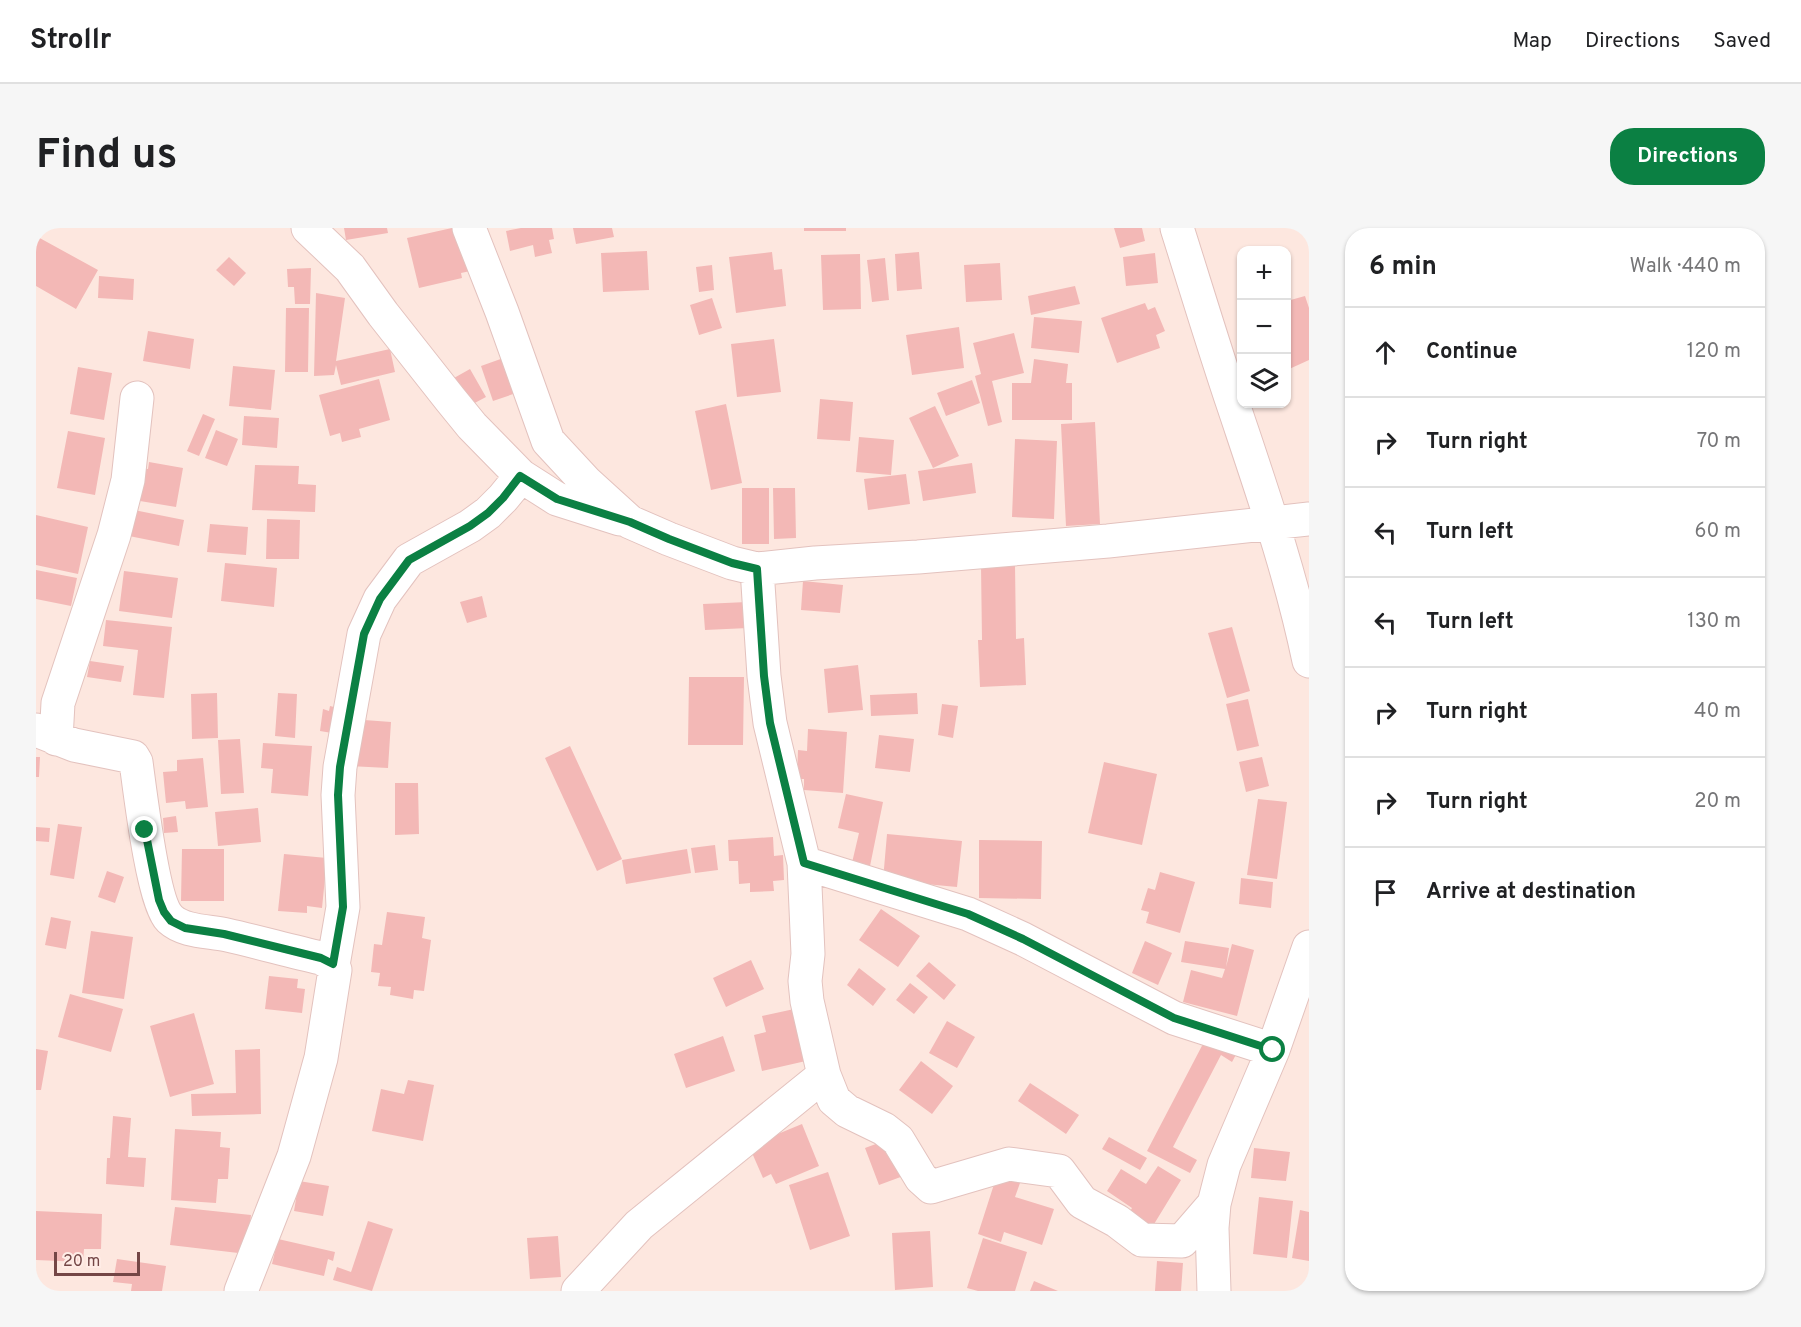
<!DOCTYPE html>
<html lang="en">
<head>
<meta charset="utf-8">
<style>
	:root { --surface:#fff; --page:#f6f6f6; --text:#202124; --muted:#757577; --line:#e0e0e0; --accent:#0b8043 }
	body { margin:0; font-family:Overpass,sans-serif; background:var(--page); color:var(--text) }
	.controls { position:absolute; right:18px; top:18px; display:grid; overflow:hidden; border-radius:12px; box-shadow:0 2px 4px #0004 }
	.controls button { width:54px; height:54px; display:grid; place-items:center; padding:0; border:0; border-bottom:2px solid var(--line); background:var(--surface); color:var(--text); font:30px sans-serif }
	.scale { position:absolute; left:18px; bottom:15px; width:86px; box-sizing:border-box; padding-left:6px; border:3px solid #744646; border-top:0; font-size:16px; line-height:21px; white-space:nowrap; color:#744646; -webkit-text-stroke:4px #ffece6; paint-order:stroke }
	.stop { position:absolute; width:18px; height:18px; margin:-14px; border:4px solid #0b8043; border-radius:50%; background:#fff }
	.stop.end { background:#0b8043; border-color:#fff; box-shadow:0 2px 6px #0008 }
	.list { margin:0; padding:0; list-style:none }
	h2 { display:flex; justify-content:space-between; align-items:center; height:78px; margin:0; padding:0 24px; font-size:26px }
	h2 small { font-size:20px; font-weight:400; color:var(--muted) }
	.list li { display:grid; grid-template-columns:39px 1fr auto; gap:18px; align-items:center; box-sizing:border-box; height:90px; padding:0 24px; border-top:2px solid var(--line) }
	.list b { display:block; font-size:22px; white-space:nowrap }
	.list em { font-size:20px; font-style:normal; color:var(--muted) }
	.icon { flex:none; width:33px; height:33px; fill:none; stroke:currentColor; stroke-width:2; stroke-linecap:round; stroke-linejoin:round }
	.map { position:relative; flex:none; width:1273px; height:1063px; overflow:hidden; border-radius:24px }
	header { display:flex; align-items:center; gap:36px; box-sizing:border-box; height:84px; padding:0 30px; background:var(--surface); border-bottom:2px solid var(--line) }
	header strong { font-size:28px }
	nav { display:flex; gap:33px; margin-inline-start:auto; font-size:21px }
	.intro { display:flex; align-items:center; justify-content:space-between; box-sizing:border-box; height:144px; padding:0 36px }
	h1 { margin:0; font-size:42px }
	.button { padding:15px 27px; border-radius:24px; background:var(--accent); color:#fff; font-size:21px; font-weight:700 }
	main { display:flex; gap:36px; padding:0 36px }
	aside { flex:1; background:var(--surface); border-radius:24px; box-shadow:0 2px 4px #0004 }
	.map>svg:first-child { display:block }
</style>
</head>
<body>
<header>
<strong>Strollr</strong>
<nav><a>Map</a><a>Directions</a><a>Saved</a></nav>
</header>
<div class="intro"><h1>Find us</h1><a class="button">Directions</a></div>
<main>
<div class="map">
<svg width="1273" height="1063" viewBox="0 0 1273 1063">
	<rect width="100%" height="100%" fill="#fde7df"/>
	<path fill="#f3b8b6" d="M308,0H351L352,5L310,12Z
		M416,0H429L439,42L425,45L426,50L383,60L371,10Z
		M485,0H516L518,11L513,12L516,25L499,29L497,17L474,23L470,3Z
		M537,0H576L578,9L540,16Z
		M768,0H810V3H768Z
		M1078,0H1106L1109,13L1084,20Z
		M0,8L62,42L40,81L0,58Z
		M611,23L613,62L567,64L565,25Z
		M736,24L738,42L746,41L750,78L700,85L693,29Z
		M883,24L886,61L861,63L859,26Z
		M1119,25L1122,55L1090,58L1087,29Z
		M824,26L825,81L787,82L785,27Z
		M193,29L210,45L198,58L180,42Z
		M849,30L853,72L836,74L831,32Z
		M964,35L966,72L930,74L928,37Z
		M676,37L678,62L663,64L660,39Z
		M275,40L274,76H259L258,59H252L251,41Z
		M63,48L98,51L97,72L62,70Z
		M1039,58L1044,76L995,87L992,68Z
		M280,65L309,70L300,133L354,121L359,144L305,157L300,137L298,147L278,148Z
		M1269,68L1273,80V132L1251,142V73Z
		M676,70L686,100L663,107L654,77Z
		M1109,75L1112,82L1119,79L1129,103L1120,107L1124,120L1081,135L1065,90Z
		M250,80H273L272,144H249Z
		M998,89L1046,93L1043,125L995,120Z
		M923,99L928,140L876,147L870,107Z
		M112,103L158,111L154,141L107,133Z
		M978,105L988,145L956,153L966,194L952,198L939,148L945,146L937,115Z
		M738,111L745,164L701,169L695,116Z
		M473,128L486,163L457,173L445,138Z
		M998,131L1032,136L1030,155H1036V192H976V155H995Z
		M197,138L239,142L235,182L193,178Z
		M42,139L76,145L68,192L34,186Z
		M434,141L450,169L433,178L418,150Z
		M343,151L354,192L323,201L325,209L306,214L304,205L294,208L283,167Z
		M936,152L944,175L910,188L901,165Z
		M784,171L817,174L814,213L781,211Z
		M690,176L706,255L675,262L659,183Z
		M899,178L923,228L897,240L873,190Z
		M167,186L179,191L163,228L151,223Z
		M208,188L243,190L241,220L206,217Z
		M1059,194L1064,296L1030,298L1025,196Z
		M180,202L202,211L191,238L169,230Z
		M32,203L69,210L59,267L21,260Z
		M823,209L858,212L855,247L820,244Z
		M979,211L1021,213L1018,291L976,289Z
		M113,234L147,240L140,279L98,272L104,240L112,241Z
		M936,235L940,265L887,273L882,243Z
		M219,237L263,238L262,256L280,257L279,284L216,282Z
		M870,246L874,276L832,282L828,251Z
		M706,260H733V316H706Z
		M737,260H759L760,310L738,311Z
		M98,282L148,292L143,318L93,308Z
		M0,287L52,299L42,346L0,337Z
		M231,291L264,292L263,331H230Z
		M174,296L212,299L210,327L171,324Z
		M189,335L241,340L238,379L185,373Z
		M979,337L980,411L988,410L990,457L944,459L942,412H946L945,338Z
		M0,342L41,350L35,378L0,371Z
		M88,343L142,350L136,390L83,383Z
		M767,353L807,357L804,385L765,382Z
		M446,368L451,389L431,395L424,374Z
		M711,374L712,400L669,402L667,376Z
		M70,392L136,399L128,470L97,467L102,422L67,418Z
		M1196,399L1214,463L1191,470L1172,405Z
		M54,433L88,438L85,454L51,449Z
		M822,437L827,482L792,485L788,441Z
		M653,449H708L707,517H652Z
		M181,465L182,510L156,511L155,466Z
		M242,465L261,466L259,510L239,508Z
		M881,465L882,486L835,488L834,467Z
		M1212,471L1223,518L1201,523L1190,476Z
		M906,476L922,478L917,510L902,507Z
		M294,478L302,480V506L284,503L287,481L293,483Z
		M315,491L355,494L352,540L313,538Z
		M772,501L811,504L807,565L768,562V551H761L762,522L771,523Z
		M843,507L878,511L874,544L839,540Z
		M204,511L208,565L185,566L182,512Z
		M227,515L276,518L272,568L235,565L237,541L225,540Z
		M534,518L586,631L561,643L509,530Z
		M0,529H4L3,549H0Z
		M1226,529L1233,558L1210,564L1203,534Z
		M167,530L172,579L150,581L149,573L130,575L127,544L141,543V532Z
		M1068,534L1121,546L1106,617L1052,605Z
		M359,555H382L383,606L359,607Z
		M810,566L847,574L833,643L815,639L823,605L802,600Z
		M1222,571L1251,574L1241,651L1211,647Z
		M222,580L225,614L182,618L179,584Z
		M140,588L142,604L128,605L127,590Z
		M22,596L46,599L38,651L14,647Z
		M0,599L14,600L13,614L0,613Z
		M851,606L926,613L921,659L847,652Z
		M737,609L738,628L747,627L748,652L737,653L738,663L714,664V655L703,656L702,633H693L692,612Z
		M943,612L1006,613L1005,671L943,670Z
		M679,617L682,642L659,645L655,620Z
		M146,621H188V673H145Z
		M651,621L655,645L590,656L586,632Z
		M248,626L291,630L286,680L271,678V685L242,683Z
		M71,643L88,649L79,675L62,669Z
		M1124,644L1159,654L1144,705L1110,695L1113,684L1105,682L1112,660L1119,662Z
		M1205,650L1237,654L1235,680L1203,676Z
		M845,681L884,708L862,739L823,712Z
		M351,684L389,689L386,710L395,712L388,763L378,762L377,771L354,767L355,759L342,758L344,745L335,744L338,716L346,717Z
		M15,689L35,693L30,721L9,717Z
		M55,703L97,709L88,771L46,765Z
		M1109,713L1136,725L1122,757L1096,745Z
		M1149,713L1193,720L1190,739L1196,716L1218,722L1201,788L1147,774L1155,742L1186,750L1189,741L1145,734Z
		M715,732L728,761L690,779L677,750Z
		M893,734L920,757L908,772L880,748Z
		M823,740L850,761L837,778L811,757Z
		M233,748L262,751L261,760L269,761L266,785L229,781Z
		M874,755L892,769L878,786L860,772Z
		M34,766L87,781L75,824L22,809Z
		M772,778L783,830L726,843L718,807L730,804L726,788Z
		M158,785L178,856L134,869L114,798Z
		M911,793L939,809L921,840L893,825Z
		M687,808L699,843L650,860L638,826Z
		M1169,812L1202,823L1196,834L1185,827L1137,919L1161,932L1154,945L1111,923Z
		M0,821L12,823L5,862H0Z
		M224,821L225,886L156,888L155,866L200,865L199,822Z
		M885,833L917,858L896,886L863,862Z
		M372,852L398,857L387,913L336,903L345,861L368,866Z
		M994,855L1043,887L1030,906L982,873Z
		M77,888L95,890L92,929L110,930L108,959L70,956L71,930H74Z
		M766,896L783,938L740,956L735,946L727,950L713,918Z
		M139,901L185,904L184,919L194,920L192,951H182L180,975L135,972Z
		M1073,909L1111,930L1104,942L1066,921Z
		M856,910L870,947L843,957L829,920Z
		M1218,920L1254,924L1250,953L1215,950Z
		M1122,938L1145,952L1115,1001L1092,987L1096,980L1071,963L1085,941L1110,956Z
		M792,944L814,1008L774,1022L753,957Z
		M961,947L984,955L979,969L1018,981L1006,1017L968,1004L965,1014L942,1006Z
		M263,953L293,958L287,988L258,983Z
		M1223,969L1257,973L1251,1030L1217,1026Z
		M139,979L215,987L211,1026L134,1017Z
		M1264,982L1273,984V1033L1256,1030Z
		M0,983L66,986L65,1021H48L47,1034L0,1032Z
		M332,993L357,1001L336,1063L297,1052L301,1039L315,1044Z
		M894,1003L897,1059L859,1062L856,1005Z
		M522,1008L525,1049L494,1051L491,1010Z
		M947,1010L991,1024L979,1063H942L931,1060Z
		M242,1011L299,1024L297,1033L292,1031L288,1048L236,1036Z
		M81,1031L130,1038L126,1063H95L96,1056L77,1054Z
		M1121,1033L1147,1035L1145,1063H1119Z
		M998,1053L1022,1063H994Z"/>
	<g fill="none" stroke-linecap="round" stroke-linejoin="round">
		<defs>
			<path id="minor" d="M272,0L314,40L347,86L414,171L436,198L485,248L521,271L584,291
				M433,0L466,84L512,213L550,254L594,294L633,311L696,335L721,341L779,335L882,329L1072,313L1273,291
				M1141,0C1160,60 1178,120 1198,179C1226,263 1255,346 1273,433
				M721,341L728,448L734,495L768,635L772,726L769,753L771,773L788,847L798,872L811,883L848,901L862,912L885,950L895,959L973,936L1023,943L1046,974L1081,993L1106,1012L1146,1013L1178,976
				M0,502L38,517L97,529L100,534C104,563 117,675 134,691C148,704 173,703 191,707C222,714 254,723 285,730L297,737L299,742L285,830L258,928L205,1063
				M20,511L22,475L78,307L92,252L101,170
				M768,635L932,686L987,711L1138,790L1237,822
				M297,737L307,679L302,567L304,539L328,406L344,371L373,332L434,298L452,285L467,270L485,248
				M542,1063L603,997L788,847
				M1178,1063L1176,1000L1178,976L1188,937L1237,822L1273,719"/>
		</defs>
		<use href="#minor" stroke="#e3c2be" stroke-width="35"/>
		<use href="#minor" stroke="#fff" stroke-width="33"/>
	</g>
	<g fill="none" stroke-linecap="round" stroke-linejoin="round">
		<path stroke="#0b8043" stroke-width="8" d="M109,602L123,672L128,684L135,693L149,700L188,706L285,730L297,736L307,679L302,567L304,539L328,406L344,371L373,332L434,298L452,285L467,270L484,248L521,271L594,294L633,311L696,335L721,341L728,448L734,495L768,635L932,686L987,711L1138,790L1237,822"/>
	</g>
</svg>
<div class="controls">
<button>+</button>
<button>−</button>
<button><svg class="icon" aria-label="layers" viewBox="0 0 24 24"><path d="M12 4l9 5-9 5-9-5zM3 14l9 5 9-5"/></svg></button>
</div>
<div class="scale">20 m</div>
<div class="stop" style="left:1237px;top:822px"></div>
<div class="stop end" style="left:109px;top:602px"></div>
</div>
<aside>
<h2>6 min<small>Walk · 440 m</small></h2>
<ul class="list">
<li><svg class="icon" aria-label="ahead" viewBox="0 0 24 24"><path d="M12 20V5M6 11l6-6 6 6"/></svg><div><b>Continue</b></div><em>120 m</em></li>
<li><svg class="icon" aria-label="right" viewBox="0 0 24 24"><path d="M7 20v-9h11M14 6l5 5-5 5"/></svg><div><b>Turn right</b></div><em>70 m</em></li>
<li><svg class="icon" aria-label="left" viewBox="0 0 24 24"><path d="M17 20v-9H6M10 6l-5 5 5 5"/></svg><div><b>Turn left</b></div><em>60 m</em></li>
<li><svg class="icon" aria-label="left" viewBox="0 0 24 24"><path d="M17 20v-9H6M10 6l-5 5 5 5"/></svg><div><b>Turn left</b></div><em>130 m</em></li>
<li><svg class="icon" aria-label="right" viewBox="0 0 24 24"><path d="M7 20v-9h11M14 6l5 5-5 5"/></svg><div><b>Turn right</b></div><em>40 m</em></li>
<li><svg class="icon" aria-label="right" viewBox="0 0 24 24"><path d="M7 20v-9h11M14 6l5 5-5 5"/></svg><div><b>Turn right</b></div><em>20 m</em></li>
<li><svg class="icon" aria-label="arrive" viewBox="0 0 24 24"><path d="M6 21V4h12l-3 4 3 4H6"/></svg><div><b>Arrive at destination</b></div></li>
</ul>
</aside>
</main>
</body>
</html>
